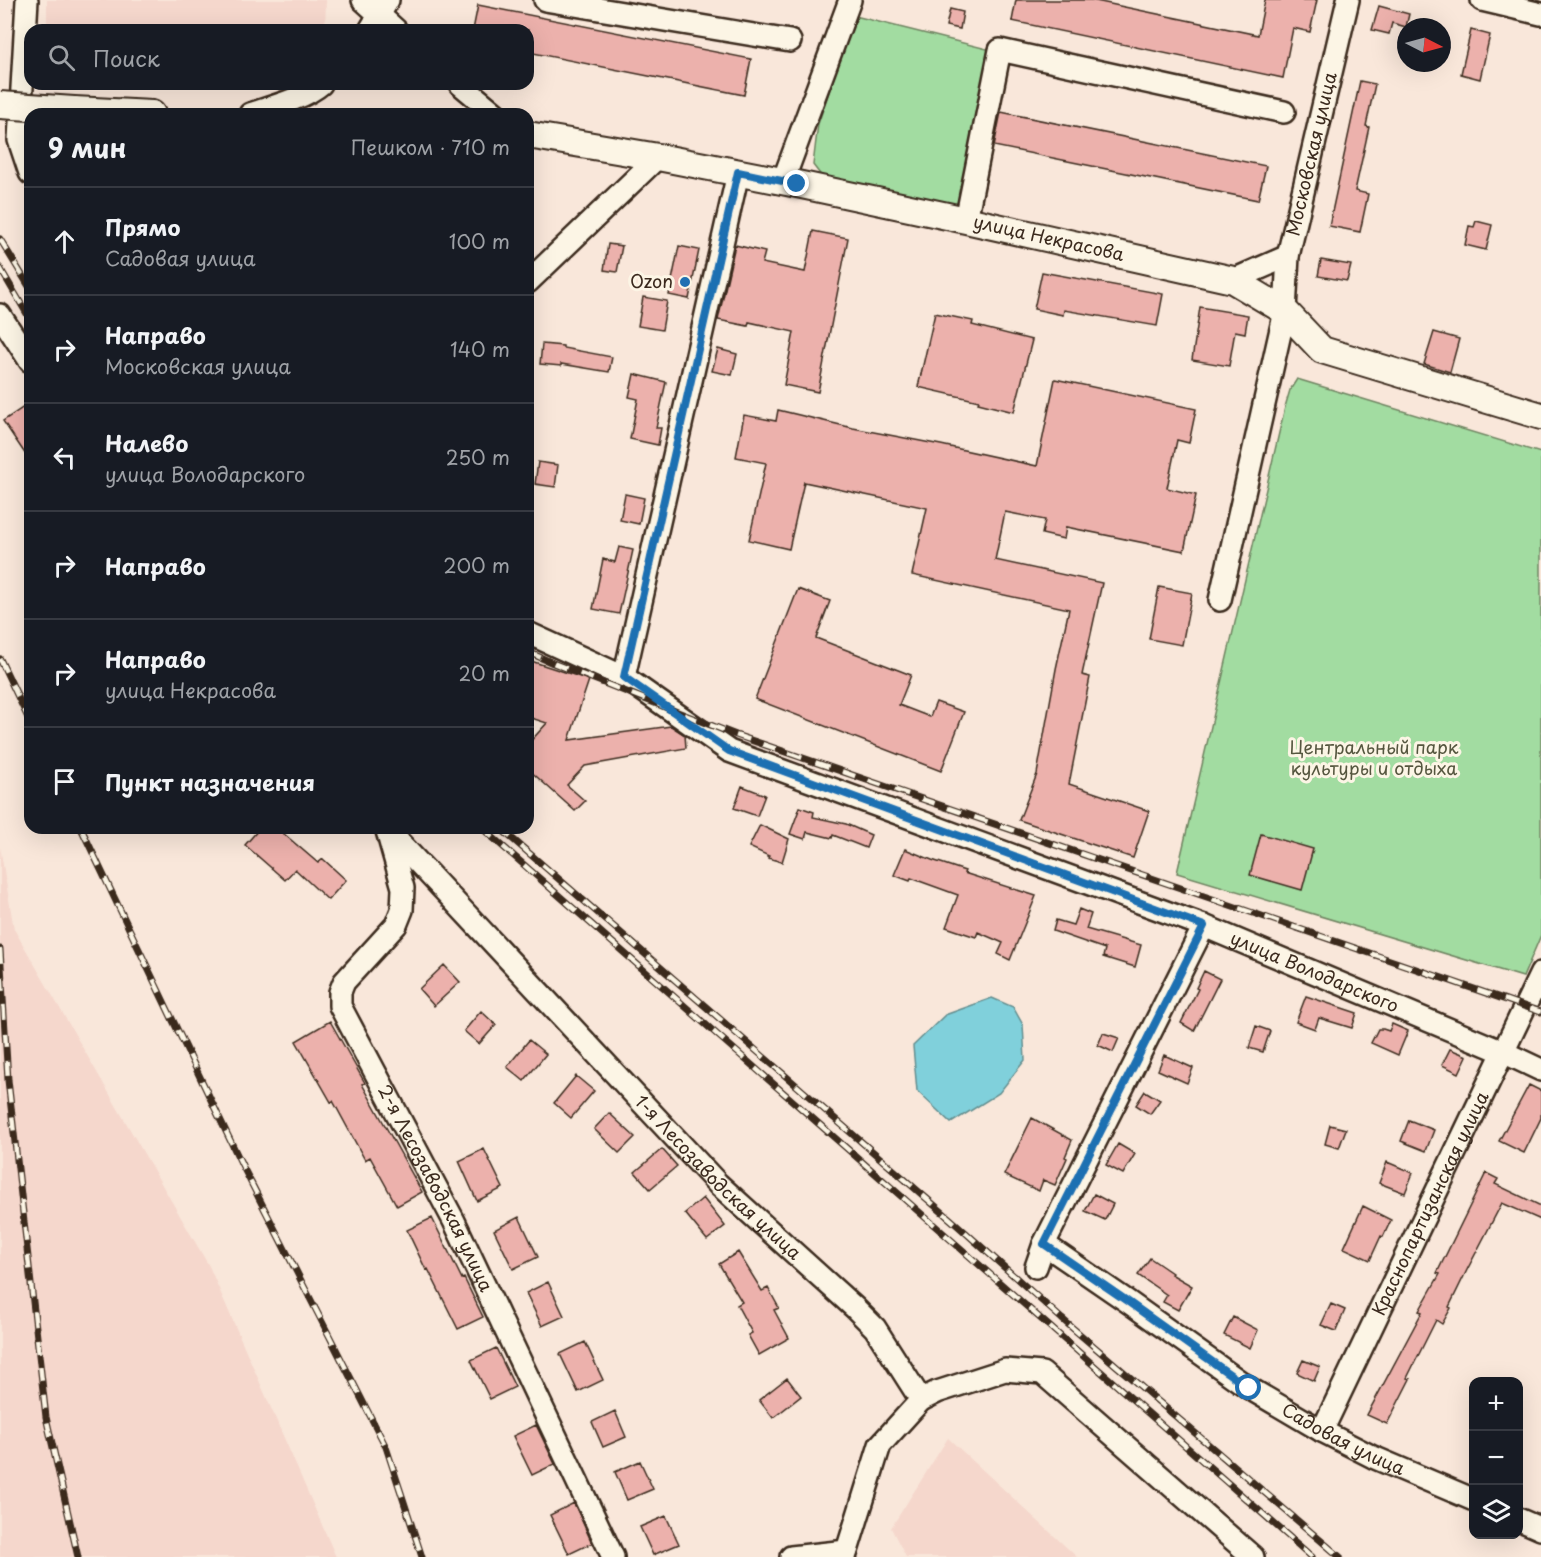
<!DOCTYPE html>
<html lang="ru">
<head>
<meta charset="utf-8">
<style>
	:root { --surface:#171b24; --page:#242831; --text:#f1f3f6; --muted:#9ea1a6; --line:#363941 }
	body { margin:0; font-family:"Playpen Sans",sans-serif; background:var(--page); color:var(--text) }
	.controls { position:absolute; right:18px; bottom:18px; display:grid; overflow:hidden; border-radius:12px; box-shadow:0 6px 24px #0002 }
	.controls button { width:54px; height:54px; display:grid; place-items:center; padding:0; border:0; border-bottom:2px solid var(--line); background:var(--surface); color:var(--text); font:30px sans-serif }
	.compass { position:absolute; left:1397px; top:18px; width:54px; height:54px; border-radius:50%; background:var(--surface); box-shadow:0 6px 24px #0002; rotate:96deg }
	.stop { position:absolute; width:18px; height:18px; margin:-14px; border:4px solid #1f6fb2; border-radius:50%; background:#fff }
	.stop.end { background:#1f6fb2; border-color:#fff; box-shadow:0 2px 6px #0008 }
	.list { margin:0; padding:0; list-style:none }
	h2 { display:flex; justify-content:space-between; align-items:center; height:78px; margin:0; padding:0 24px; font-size:26px }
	h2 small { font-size:20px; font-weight:400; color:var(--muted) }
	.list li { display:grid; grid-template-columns:39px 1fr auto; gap:18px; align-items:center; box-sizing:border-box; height:108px; padding:0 24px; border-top:2px solid var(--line) }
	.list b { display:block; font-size:22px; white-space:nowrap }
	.list p { margin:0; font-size:20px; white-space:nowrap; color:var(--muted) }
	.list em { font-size:20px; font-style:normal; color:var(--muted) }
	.icon { flex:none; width:33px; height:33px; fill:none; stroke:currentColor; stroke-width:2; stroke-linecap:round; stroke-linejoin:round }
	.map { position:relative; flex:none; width:1541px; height:1557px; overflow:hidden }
	.search { position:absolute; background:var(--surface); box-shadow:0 6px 24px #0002; left:24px; top:24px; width:510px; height:66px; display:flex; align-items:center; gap:15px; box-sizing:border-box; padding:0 21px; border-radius:18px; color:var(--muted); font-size:22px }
	.panel { position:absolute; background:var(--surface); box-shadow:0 6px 24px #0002; left:24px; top:108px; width:510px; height:726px; border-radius:18px }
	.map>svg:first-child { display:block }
</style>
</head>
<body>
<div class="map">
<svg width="1541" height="1557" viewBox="0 0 1541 1557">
	<rect width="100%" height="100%" fill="#f9e7da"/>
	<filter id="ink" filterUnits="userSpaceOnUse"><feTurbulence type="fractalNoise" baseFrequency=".0167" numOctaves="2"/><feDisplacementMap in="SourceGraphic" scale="12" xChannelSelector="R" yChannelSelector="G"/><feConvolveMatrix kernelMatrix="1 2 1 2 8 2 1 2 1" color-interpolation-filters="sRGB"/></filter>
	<g filter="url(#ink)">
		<path fill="#f5d7cc" d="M47,0H326L325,30H47Z
			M0,847L14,929L209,1266L336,1557H0Z
			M948,1438L1077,1557H906L891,1528Z"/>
		<path fill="#a2dca1" stroke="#6e8360" stroke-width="1.5" d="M855,16L991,50L955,215L823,178L813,165L818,124Z
			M1297,379L1541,453V935L1523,977L1177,873L1285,407L1290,390Z"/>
		<path fill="#80d0db" stroke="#648e8f" stroke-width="1.5" d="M992,998L1013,1007L1023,1025L1025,1060L999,1093L951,1123L917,1091L913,1046L945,1015Z"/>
		<path fill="#ecb1ac" stroke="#3b2a1e" stroke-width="1.5" d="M1016,0H1091L1258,35L1265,0H1317L1310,32L1293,28L1283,78L1012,21Z
			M478,5L751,59L744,95L528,52V30H473Z
			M1379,6L1409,14L1406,27L1392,23L1389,34L1372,30Z
			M950,9L963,12L960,29L946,26Z
			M1471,30L1490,35L1480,79L1461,74Z
			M1360,81L1375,84L1366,126L1369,127L1355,191L1368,194L1360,232L1329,226Z
			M1001,112L1266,166L1258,200L994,146Z
			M1476,221L1492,225L1486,250L1465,245L1469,226L1474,227Z
			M813,231L848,238L818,392L784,385L794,332L749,322L748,326L718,320L735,245L765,252L762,263L805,272Z
			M608,244L622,246L617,272L604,270Z
			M679,246L699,250L689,299L669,295Z
			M1321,260L1351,265L1347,281L1318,276Z
			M1042,272L1163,294L1157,326L1064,310L1063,315L1034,309Z
			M643,297L667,301L662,330L638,326Z
			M1200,307L1248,315L1245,333L1235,331L1229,366L1192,360Z
			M935,313L973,321L972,325L1032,340L1014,412L978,403L979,401L918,387Z
			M1434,332L1459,339L1450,372L1424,364Z
			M542,344L563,346V348L612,357L609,372L561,364V366L540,364Z
			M718,349L737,354L732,375L712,371Z
			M634,374L666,382L656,428H661L658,445L630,439L638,399L629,397Z
			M1055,379L1196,409L1189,443L1177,440L1167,488L1196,495L1184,551L1066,527L1064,539L1042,534L1045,520L1005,512L995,560L1102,583L1082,675L1090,677L1069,784L1149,811L1133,858L1019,820L1037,774L1056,669L1069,609L912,575L927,508L804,482L789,549L749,540L766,463L736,457L744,415L776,421L778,410L853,428L941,445L1037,466Z
			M30,403V461L3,421Z
			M538,462L558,465L555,487L535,484Z
			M625,494L644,498L639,524L620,520Z
			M619,547L633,550L619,614L593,609L603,559L615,562Z
			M1159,587L1192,593L1182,645L1149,639Z
			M798,589L830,601L816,638L911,675L899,705L930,717L936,702L964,712L941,771L755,699Z
			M528,660L589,680L569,740L671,726L685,735L686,748L585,766L567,785L585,801L575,811L528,769V744L547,723L528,717Z
			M742,786L765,795L757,816L734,808Z
			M800,807L814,812L813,817L846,824L871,835L866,848L833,835L832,838L807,832L805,839L790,834Z
			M760,825L789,839L782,862L768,858L769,856L749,847Z
			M260,828H277L318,863L323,859L346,880L328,900L295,869L285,880L245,845Z
			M1261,834L1313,849L1302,890L1250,875Z
			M905,849L932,860L965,871L964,873L1036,896L1010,960L998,954L1003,943L978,932L976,937L946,927L958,895L911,878L910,881L894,875Z
			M1079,909L1091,914L1086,929L1141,945L1135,967L1103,957L1105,949L1053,931L1056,920L1073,925Z
			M444,965L460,982L434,1006L419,989Z
			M1204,971L1220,979L1194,1031L1181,1023L1198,989L1196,988Z
			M1306,996L1357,1013L1352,1028L1319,1018L1315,1029L1296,1022Z
			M481,1011L496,1025L479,1044L464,1031Z
			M330,1021L365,1083L362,1084L422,1192L397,1206L370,1157L365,1160L333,1101L331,1102L296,1041Z
			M1392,1024L1408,1031L1398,1055L1371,1043L1378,1029H1383L1389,1031Z
			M1256,1026L1270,1031L1263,1052L1249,1048Z
			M1103,1033L1119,1038L1113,1052L1098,1045Z
			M529,1040L546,1054L524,1081L507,1067Z
			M1450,1049L1467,1056L1459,1073L1442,1065Z
			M1164,1055L1193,1068L1187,1083L1158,1070Z
			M576,1076L594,1091L571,1118L554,1103Z
			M1529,1085L1541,1091V1118L1524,1153L1499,1141Z
			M1145,1091L1160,1100L1150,1114L1136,1105Z
			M609,1113L635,1137L619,1153L594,1129Z
			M1032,1118L1072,1140L1065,1157L1067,1158L1055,1185L1043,1180L1039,1191L1004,1175Z
			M1409,1120L1434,1130L1426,1151L1401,1141Z
			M1330,1125L1346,1129L1339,1148L1325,1144Z
			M1118,1144L1135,1154L1123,1174L1106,1165Z
			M484,1149L503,1188L477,1201L459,1161Z
			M662,1149L677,1166L650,1189L635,1172Z
			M1387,1162L1413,1173L1405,1193L1379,1183Z
			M1486,1173L1498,1179L1495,1184L1541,1206V1220L1502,1203L1467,1270L1449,1307L1451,1308L1442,1324L1436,1320L1407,1378L1410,1379L1387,1424L1367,1415L1422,1312L1419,1311L1440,1274L1437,1273Z
			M1094,1194L1113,1204L1105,1220L1085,1211Z
			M703,1198L725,1226L707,1240L685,1213Z
			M1363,1206L1391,1220L1383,1237L1381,1236L1370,1260L1344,1248Z
			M519,1217L538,1257L513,1269L494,1230Z
			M432,1218L462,1279L464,1278L483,1317L458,1329L428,1269L426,1270L407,1230Z
			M738,1252L762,1291L768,1288L779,1308L774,1310L789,1338L759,1355L748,1335L752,1333L737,1305L742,1302L719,1264Z
			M1150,1258L1172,1273L1171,1274L1192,1286L1178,1310L1163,1302L1167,1295L1138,1275Z
			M548,1282L564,1316L542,1326L526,1293Z
			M1331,1304L1345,1310L1336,1331L1321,1325Z
			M1233,1317L1258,1330L1250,1348L1224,1335Z
			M585,1342L603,1380L578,1392L560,1354Z
			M496,1348L515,1387L490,1399L471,1360Z
			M1303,1360L1320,1367L1314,1381L1297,1373Z
			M787,1378L801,1396L773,1418L759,1400Z
			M615,1411L626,1437L603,1447L592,1422Z
			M536,1425L555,1464L532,1475L513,1436Z
			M640,1461L653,1489L627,1500L615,1472Z
			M574,1503L592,1543L569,1554L550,1515Z
			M666,1516L679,1544L653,1555L640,1527Z"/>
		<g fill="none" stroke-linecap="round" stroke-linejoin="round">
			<defs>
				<g id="minor">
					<path d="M27,0L19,140L30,173"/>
					<path d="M363,0L396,30"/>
					<path d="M545,0L790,41"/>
					<path d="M1482,0L1541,14"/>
					<path d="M370,30L388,0"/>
					<path d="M460,84L496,114"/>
					<path d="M250,114C271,107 305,98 321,84"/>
					<path d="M783,181L850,0"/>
					<path d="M966,220L1000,50L1284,112"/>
					<path d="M1233,280L1288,256"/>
					<path d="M528,282L658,157"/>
					<path d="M0,315L30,361"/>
					<path id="s1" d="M1220,600L1285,311L1288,256L1348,0"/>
					<path id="s2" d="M528,633L624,677L729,751L1204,926L1503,1052L1541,1070"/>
					<path d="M624,677L738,173"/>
					<path id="s3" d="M386,828L718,1184L855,1308L875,1328L921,1400L880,1445L845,1557"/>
					<path id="s4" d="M387,831L403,888L402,910L396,925L344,982L340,992V1006L454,1221L613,1557"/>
					<path id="s5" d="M1044,1244L1127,1301L1249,1388L1322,1431L1373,1457L1474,1500"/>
					<path d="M1036,1267L1044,1244L1204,926"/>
					<path d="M921,1400L937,1392L1005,1370L1042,1373L1253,1557"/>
					<path id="s6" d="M1325,1431H1322L1541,973"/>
					<path d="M1518,1519L1541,1529"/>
					<path d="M791,1557L847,1551"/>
				</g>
				<g id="major">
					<path d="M74,110L152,114"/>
					<path id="s7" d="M528,135L658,157L797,184L966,220L1233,280L1285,311L1322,350L1541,416"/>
				</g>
			</defs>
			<use href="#minor" stroke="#3b2a1e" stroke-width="26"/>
			<use href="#major" stroke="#3b2a1e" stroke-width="30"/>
			<use href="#minor" stroke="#fcf5e5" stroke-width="21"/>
			<use href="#major" stroke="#fcf5e5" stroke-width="26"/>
			<defs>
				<path id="rail" d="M0,239L30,288
					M0,268L30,319
					M528,652L553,663L736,735L1541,1012
					M0,659L30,722
					M81,828L242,1165L386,1447L422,1557
					M482,828L1312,1557
					M500,828L956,1224L1062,1319L1340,1557
					M0,949L8,1080L46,1417L78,1557"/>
			</defs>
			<use href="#rail" stroke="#3b2a1e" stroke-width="7"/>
			<use href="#rail" stroke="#fcf5e5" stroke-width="4.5" stroke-dasharray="14" stroke-linecap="butt"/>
			<defs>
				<path id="major-bridge" d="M0,105L74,110"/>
			</defs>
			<use href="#major-bridge" stroke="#3b2a1e" stroke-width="30" stroke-linecap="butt"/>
			<use href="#major-bridge" stroke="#fcf5e5" stroke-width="26"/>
		</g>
	</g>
	<g fill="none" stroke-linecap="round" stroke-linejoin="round" filter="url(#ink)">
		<path stroke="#1f6fb2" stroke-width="8" d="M797,184L738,172L624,677L729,751L1204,926L1044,1244L1127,1301L1249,1388"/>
	</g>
	<circle fill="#1f6fb2" stroke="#fcf5e5" stroke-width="2" cx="685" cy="282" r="6"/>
	<g text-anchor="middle" stroke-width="6" stroke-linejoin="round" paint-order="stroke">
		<g font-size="18" fill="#3b2a1e" stroke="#fcf5e5">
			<text dy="6" stroke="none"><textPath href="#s1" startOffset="456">Московская улица</textPath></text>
			<text dy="6" stroke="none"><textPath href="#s7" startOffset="531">улица Некрасова</textPath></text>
			<text dy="6" stroke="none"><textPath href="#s2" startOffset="860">улица Володарского</textPath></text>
			<text dy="6" stroke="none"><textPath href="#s3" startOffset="482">1-я Лесозаводская улица</textPath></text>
			<text dy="6" stroke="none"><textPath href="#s4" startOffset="405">2-я Лесозаводская улица</textPath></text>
			<text dy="6" stroke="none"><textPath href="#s6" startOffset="255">Краснопартизанская улица</textPath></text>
			<text dy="6" stroke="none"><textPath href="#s5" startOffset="358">Садовая улица</textPath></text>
		</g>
		<g font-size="18" fill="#3b2a1e" stroke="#fcf5e5" text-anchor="end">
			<text x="673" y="288">Ozon</text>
		</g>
		<g font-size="18" fill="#55563f" stroke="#fcf5e5">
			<text x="1374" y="754">Центральный парк<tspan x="1374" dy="21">культуры и отдыха</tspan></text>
		</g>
	</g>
</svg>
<div class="controls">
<button>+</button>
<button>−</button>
<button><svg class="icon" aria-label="layers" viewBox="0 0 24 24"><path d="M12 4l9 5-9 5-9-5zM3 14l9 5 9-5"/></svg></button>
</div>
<svg class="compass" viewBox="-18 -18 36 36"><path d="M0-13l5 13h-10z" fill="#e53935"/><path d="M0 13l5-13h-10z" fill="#9ea1a6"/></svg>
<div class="stop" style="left:1249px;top:1388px"></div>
<div class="stop end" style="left:797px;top:184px"></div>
<div class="search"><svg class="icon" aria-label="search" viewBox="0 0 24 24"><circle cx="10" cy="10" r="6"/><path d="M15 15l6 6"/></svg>Поиск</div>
<section class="panel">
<h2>9 мин<small>Пешком · 710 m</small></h2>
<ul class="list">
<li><svg class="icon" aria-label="ahead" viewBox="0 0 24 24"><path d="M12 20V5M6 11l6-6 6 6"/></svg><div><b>Прямо</b><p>Садовая улица</p></div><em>100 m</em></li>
<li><svg class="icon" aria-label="right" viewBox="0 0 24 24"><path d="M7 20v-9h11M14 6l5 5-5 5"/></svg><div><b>Направо</b><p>Московская улица</p></div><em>140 m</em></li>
<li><svg class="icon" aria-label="left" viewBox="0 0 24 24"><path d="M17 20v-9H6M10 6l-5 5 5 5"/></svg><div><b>Налево</b><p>улица Володарского</p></div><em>250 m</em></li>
<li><svg class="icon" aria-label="right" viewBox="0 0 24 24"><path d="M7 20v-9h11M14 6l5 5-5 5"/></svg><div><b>Направо</b></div><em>200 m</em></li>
<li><svg class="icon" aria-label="right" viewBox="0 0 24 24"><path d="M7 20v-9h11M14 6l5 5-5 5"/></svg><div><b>Направо</b><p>улица Некрасова</p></div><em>20 m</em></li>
<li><svg class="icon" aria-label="arrive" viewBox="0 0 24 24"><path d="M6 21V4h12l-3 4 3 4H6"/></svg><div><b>Пункт назначения</b></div></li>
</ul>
</section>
</div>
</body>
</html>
